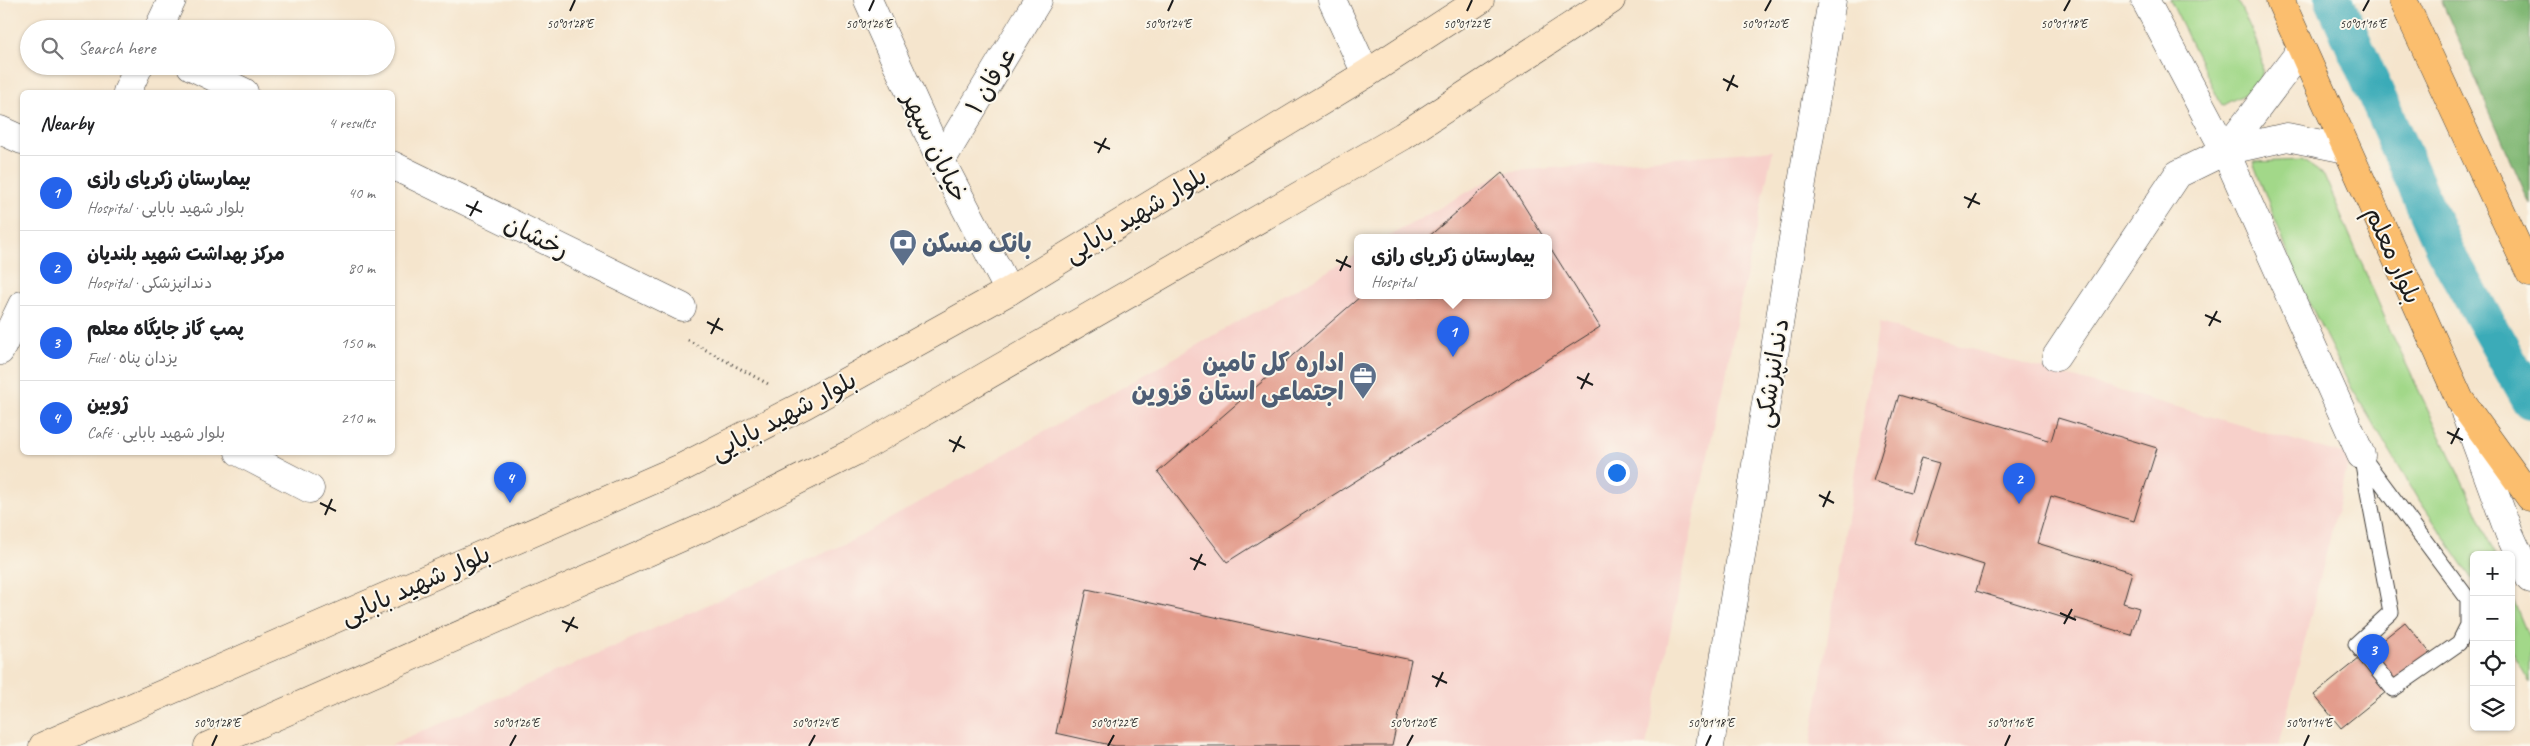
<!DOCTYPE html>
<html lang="en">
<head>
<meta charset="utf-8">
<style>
	:root { --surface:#fff; --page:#f6f6f6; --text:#202124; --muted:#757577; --line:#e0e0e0; --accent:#2563eb }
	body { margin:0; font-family:Caveat,"Playpen Sans Arabic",sans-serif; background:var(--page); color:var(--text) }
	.controls { position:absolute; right:15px; bottom:15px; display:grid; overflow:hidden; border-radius:8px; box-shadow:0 1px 4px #0004 }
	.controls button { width:45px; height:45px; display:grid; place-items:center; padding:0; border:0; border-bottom:1px solid var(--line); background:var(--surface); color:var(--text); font:25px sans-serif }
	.you { position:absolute; left:1616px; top:472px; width:18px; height:18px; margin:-12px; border:4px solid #fff; border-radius:50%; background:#1a73e8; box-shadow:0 0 0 8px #1a73e833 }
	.badge { display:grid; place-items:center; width:32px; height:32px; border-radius:50%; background:var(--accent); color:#fff; font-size:16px; font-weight:700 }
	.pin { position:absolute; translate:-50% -41px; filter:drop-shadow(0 1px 2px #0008) }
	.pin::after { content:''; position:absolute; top:26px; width:18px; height:15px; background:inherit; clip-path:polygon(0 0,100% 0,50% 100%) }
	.popup { position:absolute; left:1354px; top:234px; width:198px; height:65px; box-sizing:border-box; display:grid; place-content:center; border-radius:8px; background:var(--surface); filter:drop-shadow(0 1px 4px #0005); font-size:16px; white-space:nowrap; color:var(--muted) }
	.popup b { font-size:19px; color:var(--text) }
	.popup::after { content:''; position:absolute; left:50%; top:100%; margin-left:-10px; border:10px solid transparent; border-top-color:var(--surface) }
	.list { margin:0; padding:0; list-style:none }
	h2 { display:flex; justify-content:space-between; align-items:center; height:65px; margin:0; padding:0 20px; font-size:21px }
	h2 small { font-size:16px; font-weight:400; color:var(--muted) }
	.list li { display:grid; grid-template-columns:32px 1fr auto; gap:15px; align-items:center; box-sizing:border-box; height:75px; padding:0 20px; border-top:1px solid var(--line) }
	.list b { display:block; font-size:19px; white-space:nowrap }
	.list p { margin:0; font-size:16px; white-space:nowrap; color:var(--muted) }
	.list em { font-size:16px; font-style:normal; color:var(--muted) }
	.icon { flex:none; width:28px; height:28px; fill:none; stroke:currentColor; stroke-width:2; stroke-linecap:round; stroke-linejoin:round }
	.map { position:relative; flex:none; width:2530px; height:746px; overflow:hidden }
	.search { position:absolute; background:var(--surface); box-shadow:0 1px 4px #0004; left:20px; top:20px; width:375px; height:55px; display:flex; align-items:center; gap:12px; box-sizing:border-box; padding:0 18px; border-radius:28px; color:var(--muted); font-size:19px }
	.panel { position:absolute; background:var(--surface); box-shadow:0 1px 4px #0004; left:20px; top:90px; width:375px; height:365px; border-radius:8px }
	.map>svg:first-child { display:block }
</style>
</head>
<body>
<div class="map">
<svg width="2530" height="746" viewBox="0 0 2530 746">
	<rect width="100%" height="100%" fill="#fbf7ec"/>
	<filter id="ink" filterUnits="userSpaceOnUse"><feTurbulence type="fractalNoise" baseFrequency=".02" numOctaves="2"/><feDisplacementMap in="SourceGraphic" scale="10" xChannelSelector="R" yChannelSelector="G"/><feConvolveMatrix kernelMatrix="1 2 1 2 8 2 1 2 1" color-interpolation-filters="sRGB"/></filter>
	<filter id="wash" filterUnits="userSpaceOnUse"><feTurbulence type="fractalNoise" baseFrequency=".0096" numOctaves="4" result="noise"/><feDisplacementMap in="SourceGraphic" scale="20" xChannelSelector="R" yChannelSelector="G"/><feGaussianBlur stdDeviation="1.12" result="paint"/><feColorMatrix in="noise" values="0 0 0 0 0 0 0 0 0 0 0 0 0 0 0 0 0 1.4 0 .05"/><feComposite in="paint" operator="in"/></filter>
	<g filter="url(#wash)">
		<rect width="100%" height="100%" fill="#f5e5cd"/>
		<path fill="#f7d0ca" d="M1773,150L1646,746H390L851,541L1358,254V296H1548V238H1386L1503,172Z
			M1879,323L2350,456L2279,746H1810Z"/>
		<path fill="#a2d889" stroke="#5f7a52" d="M2170,0H2237C2246,21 2278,71 2253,90C2246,95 2230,100 2222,106Z
			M2302,160L2324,175L2390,330L2476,510L2495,555H2474V581L2417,497L2351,387L2299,282L2253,162Z
			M2511,595L2530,640V683L2511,650Z"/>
		<path fill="#81b875" stroke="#4e6a48" d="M2441,0H2530V204Z"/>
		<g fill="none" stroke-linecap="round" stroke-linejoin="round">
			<path stroke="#3babb8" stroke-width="38" d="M2334,0L2445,250L2530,400"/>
		</g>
		<g id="blocks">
			<path fill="#e39c8c" d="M1503,172L1544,238H1427Z
				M1548,244L1600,327L1227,562L1158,472L1361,296H1548Z
				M1899,395L2051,441L2058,418L2157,448L2134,521L2051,496L2037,543L2132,572L2123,603L2139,608L2131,635L2075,618L2074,621L1976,591L1984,565L1914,543L1939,463L1921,458L1911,492L1873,481Z
				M1087,589L1411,660L1392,746H1115L1056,733Z
				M2405,622L2432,655L2341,728L2314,695Z"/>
		</g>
	</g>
	<g filter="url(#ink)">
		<use href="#blocks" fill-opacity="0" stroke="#3d3a37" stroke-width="1"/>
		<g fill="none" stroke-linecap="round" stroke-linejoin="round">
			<defs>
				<path id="service" d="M2361,455L2468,599V625L2459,643L2393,689L2356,644L2391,612Z"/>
				<path id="minor" d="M1332,0L1366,74
					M2145,0L2225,151L2361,455
					M158,29L172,0
					M2302,49L2225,151L2287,137L2346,149
					M191,66L244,92
					M127,92L139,66
					M0,130L22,140
					M941,161L1038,0
					M392,165L682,307
					M0,351L22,305
					M2056,357L2178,174L2225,151
					M2465,413L2509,533L2530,579
					M239,452L310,489"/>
				<path id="tertiary" d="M868,0L941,161L1009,291
					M1710,746L1832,0"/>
				<path id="secondary" d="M43,746L683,467L804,405L1009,291L1366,74L1480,0
					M208,746L707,526L854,452L1403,136L1611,0"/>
				<path id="primary" d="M2280,0L2460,400L2530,497
					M2403,0L2530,273"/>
			</defs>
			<use href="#service" stroke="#3d3a37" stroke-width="17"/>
			<use href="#minor" stroke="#3d3a37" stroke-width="29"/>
			<use href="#tertiary" stroke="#3d3a37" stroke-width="29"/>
			<use href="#secondary" stroke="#3d3a37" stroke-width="29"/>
			<use href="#primary" stroke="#3d3a37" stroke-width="29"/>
			<path stroke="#3d3a37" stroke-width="3" stroke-dasharray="1 4" stroke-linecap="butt" d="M688,340L770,385"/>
			<use href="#service" stroke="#fff" stroke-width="15"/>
			<use href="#minor" stroke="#fff" stroke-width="28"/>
			<use href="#tertiary" stroke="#fff" stroke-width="28"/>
			<use href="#secondary" stroke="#fde5c5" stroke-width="28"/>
			<use href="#primary" stroke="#fbbe6e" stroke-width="28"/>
		</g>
	</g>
	<path fill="none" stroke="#1c1c1c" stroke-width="2" d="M570,11L575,0M869,11L874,0M1168,11L1173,0M1467,11L1472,0M1765,11L1771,0M2064,11L2070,0M2363,11L2369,0M1723,79L1738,87M1727,91L1734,75M1094,142L1110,149M1098,153L1106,138M1964,197L1980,204M466,205L482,212M1968,208L1976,193M470,216L478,201M1336,260L1351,267M1340,271L1347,256M2205,315L2221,322M707,322L723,330M2209,326L2217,311M711,334L719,318M1577,377L1593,385M1581,389L1589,373M2447,432L2463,440M949,440L965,448M2451,444L2459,428M953,452L961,436M1819,495L1834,503M320,503L336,511M1823,507L1830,491M325,515L332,499M1190,558L1206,565M1194,570L1202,554M2060,613L2076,620M562,621L578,628M2064,624L2072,609M566,632L574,617M1432,676L1447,683M1436,687L1443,672M212,746L217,735M510,746L516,735M809,746L815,735M1108,746L1114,735M1407,746L1413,735M1706,746L1711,735M2005,746L2010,735M2304,746L2309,735"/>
	<defs>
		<symbol id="bank-pin" viewBox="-11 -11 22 30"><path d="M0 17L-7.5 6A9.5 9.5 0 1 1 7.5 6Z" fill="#5c6f8a" stroke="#fbf7ec"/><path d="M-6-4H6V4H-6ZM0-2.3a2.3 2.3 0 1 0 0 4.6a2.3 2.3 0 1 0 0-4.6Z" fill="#fff"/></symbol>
		<symbol id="office-pin" viewBox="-11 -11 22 30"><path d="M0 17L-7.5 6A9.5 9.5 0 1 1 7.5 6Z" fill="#5c6f8a" stroke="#fbf7ec"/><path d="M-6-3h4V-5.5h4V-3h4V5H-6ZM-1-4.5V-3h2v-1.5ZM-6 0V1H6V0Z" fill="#fff"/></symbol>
	</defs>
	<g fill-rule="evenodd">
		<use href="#bank-pin" x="887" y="227" width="32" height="43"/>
		<use href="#office-pin" x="1347" y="360" width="32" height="43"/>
	</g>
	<g text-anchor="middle" stroke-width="4" stroke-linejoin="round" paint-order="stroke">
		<g font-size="25" fill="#1c1c1c" stroke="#fbf7ec">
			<text transform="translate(990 80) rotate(-59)" y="9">عرفان ۱</text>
			<text transform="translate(936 147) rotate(64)" y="9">خیابان سپهر</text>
			<text transform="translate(1135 214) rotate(-31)" y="9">بلوار شهید بابایی</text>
			<text transform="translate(537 236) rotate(26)" y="9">رخشان</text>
			<text transform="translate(2394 255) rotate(66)" y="9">بلوار معلم</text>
			<text transform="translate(1771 373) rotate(-81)" y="9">دندانپزشکی</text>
			<text transform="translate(783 415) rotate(-28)" y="9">بلوار شهید بابایی</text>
			<text transform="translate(415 584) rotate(-24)" y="9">بلوار شهید بابایی</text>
		</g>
		<g font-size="25" font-weight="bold" fill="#4e5e75" stroke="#fbf7ec" text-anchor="start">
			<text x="922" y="252">بانک مسکن</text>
			<text x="1344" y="371" text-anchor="end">اداره کل تامین<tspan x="1344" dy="29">اجتماعی استان قزوین</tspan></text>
		</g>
	</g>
	<g font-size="12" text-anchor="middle" fill="#1c1c1c" stroke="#fbf7ec" stroke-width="4" stroke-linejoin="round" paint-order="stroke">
		<text x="570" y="28">50°01'28"E</text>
		<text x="1765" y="28">50°01'20"E</text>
		<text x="869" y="28">50°01'26"E</text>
		<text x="1168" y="28">50°01'24"E</text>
		<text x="1467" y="28">50°01'22"E</text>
		<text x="2064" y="28">50°01'18"E</text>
		<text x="2363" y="28">50°01'16"E</text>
		<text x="217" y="727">50°01'28"E</text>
		<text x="516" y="727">50°01'26"E</text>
		<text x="815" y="727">50°01'24"E</text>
		<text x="1114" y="727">50°01'22"E</text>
		<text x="1413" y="727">50°01'20"E</text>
		<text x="1711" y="727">50°01'18"E</text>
		<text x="2010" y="727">50°01'16"E</text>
		<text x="2309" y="727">50°01'14"E</text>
	</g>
</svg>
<div class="controls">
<button>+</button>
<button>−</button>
<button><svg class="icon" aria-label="locate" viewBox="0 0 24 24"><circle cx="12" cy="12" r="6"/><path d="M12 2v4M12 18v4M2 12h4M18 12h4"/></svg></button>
<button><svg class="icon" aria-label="layers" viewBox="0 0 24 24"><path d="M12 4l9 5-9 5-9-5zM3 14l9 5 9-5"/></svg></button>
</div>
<div class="you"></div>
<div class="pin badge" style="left:1453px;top:357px">1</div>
<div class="popup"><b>بیمارستان زکریای رازی</b>Hospital</div>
<div class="pin badge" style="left:2019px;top:504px">2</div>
<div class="pin badge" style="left:2373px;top:675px">3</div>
<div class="pin badge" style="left:510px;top:503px">4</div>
<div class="search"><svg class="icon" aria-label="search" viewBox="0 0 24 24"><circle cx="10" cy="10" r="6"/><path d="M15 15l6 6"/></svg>Search here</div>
<section class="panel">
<h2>Nearby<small>4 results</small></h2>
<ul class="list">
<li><span class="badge">1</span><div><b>بیمارستان زکریای رازی</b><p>Hospital · بلوار شهید بابایی</p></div><em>40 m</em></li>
<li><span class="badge">2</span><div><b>مرکز بهداشت شهید بلندیان</b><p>Hospital · دندانپزشکی</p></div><em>80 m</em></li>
<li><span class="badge">3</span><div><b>پمپ گاز جایگاه معلم</b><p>Fuel · یزدان پناه</p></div><em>150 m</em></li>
<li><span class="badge">4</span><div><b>ژوبین</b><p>Café · بلوار شهید بابایی</p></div><em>210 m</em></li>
</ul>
</section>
</div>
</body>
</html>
